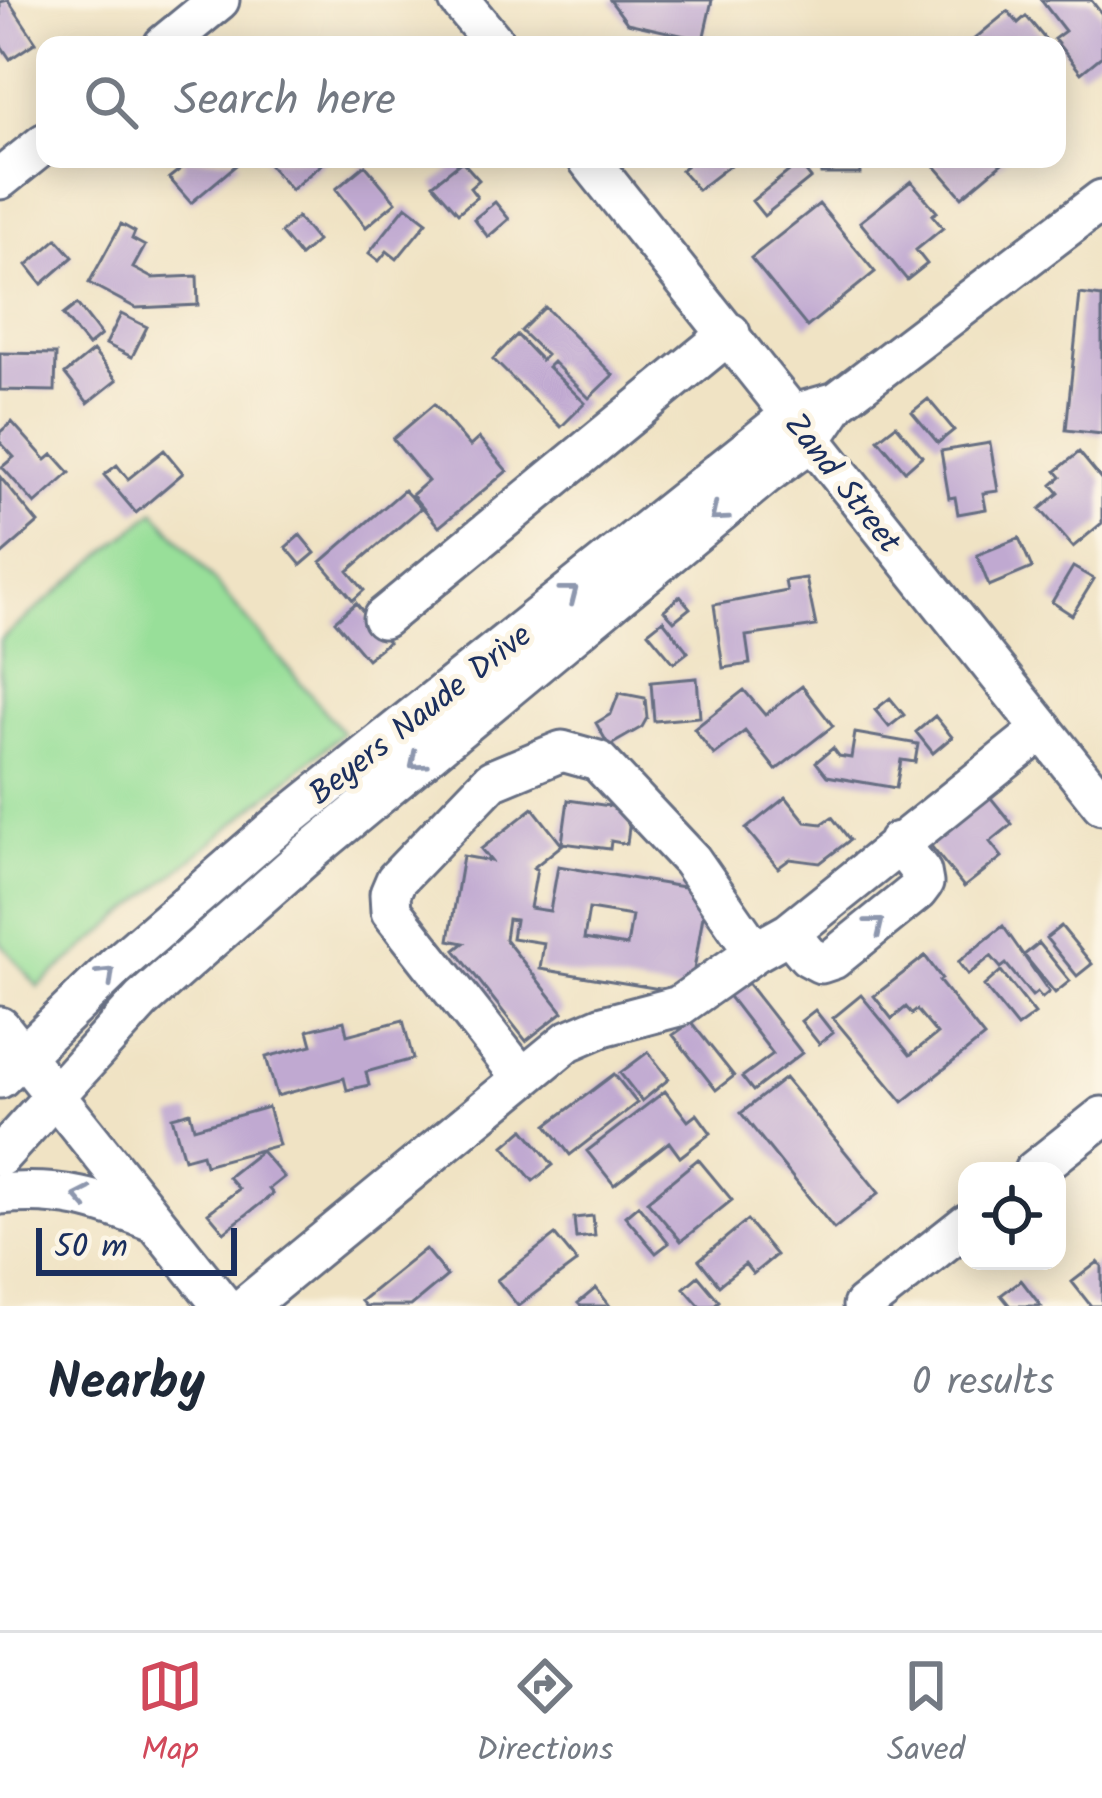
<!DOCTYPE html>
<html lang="en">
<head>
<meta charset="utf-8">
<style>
	:root { --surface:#fff; --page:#f6f6f7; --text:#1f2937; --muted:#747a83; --line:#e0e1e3; --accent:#d1495b }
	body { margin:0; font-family:Kalam,sans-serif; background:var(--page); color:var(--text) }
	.controls { position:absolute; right:36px; bottom:36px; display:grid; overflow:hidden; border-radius:24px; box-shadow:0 6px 30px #0003 }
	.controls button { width:108px; height:108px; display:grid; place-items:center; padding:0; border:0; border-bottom:3px solid var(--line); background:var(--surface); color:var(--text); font:60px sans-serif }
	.scale { position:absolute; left:36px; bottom:30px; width:201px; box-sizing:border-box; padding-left:12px; border:6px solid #1b2f5e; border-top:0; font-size:33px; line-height:42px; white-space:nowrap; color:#1b2f5e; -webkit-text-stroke:9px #fcf5e5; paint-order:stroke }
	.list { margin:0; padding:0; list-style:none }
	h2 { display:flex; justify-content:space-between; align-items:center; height:156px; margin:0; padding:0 48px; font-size:51px }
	h2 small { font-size:39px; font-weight:400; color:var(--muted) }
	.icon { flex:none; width:66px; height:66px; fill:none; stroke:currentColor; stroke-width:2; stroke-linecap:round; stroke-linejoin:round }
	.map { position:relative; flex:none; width:1102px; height:1306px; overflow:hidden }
	.search { position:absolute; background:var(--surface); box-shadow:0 6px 30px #0003; left:36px; right:36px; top:36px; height:132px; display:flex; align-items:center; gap:30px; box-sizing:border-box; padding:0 42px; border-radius:24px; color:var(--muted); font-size:45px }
	.sheet { height:324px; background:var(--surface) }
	nav { display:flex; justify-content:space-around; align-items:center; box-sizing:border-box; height:168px; border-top:3px solid var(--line); background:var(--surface); font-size:33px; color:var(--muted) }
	nav a { display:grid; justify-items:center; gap:6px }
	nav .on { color:var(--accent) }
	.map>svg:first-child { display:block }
</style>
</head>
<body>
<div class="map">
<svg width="1102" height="1306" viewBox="0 0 1102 1306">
	<rect width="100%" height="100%" fill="#fcf5e5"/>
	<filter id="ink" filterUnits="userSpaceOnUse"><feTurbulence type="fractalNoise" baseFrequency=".00833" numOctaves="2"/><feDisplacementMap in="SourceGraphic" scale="24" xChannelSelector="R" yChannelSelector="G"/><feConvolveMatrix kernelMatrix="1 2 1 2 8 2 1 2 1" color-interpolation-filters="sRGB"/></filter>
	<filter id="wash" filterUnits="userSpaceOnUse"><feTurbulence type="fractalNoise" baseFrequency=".004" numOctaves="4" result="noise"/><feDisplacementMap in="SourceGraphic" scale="48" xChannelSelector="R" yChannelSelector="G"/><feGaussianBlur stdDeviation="2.7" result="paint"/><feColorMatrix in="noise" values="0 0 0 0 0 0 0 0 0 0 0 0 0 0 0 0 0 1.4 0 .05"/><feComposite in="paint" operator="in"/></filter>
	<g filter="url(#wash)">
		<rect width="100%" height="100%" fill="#f0e3c4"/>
		<path fill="#98df99" stroke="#5a877c" stroke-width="3" d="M155,511L343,733L38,987L0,942V640Z"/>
		<g id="blocks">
			<path fill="#c0a9d1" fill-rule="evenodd" d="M8,0L36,42L10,59L0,44V2Z
				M610,0H712L703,40L627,23Z
				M1041,0H1091L1102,14V56L1081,73L1054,39L1065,31Z
				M1008,11L1018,23L1026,16L1050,45H967Z
				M183,159H237L240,162L191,203L169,178L184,166Z
				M264,159H328L291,190Z
				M680,159H738L698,190L681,170L686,166Z
				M820,159H859L860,174H821Z
				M929,159H1007L962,197Z
				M462,161L479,180L470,188L477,197L458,213L433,184Z
				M799,163L811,178L764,216L752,201Z
				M365,165L396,202L366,227L336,189Z
				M911,181L937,212L932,215L943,228L916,250L927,264L907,280L860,222Z
				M495,202L509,219L488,237L474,219Z
				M819,204L875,272L807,327L751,258Z
				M406,206L427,222L397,259L387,251L379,261L369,253Z
				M297,217L317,241L300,256L281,233Z
				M121,224L135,232L132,239L145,246L133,268L152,278L197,276L198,305L136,308L89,283Z
				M57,239L73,257L42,284L27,265Z
				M1080,294L1102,297V434L1066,430Z
				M77,304L101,335L88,346L63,315Z
				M545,307L613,375L589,398L553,362L548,367L585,403L561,427L493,359L517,335L541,360L546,355L521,331Z
				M121,314L147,327L132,357L106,344Z
				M93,351L117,380L88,403L65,374Z
				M0,353L56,354L55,391L0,390Z
				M928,399L954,430L938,443L912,412Z
				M434,404L470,446L479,438L507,471L439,527L412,495L428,481L393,439Z
				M12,422L46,460L53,454L70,473L35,504L2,467L14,457L0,442V432Z
				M896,425L922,456L905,471L878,439Z
				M990,443L998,491L983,493L986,509L958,514L955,497L949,498L941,451Z
				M164,450L183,473L136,513L104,475L117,465L128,479Z
				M1079,452L1102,480V523L1073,547L1040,509L1059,493L1052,485L1061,477L1056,471Z
				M0,477L38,523L0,556Z
				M404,490L421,508L348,571L364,590L353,600L321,562Z
				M300,535L315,553L301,565L286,547Z
				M1019,538L1032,568L989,586L977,555Z
				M1073,567L1094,579L1072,615L1052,602Z
				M806,578L816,626L746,636L750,664L723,668L714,605L787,591L785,581Z
				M680,596L690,608L674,621L664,610Z
				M356,603L388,642L367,659L335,621Z
				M663,620L688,652L674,663L648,632Z
				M697,678L700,717L654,721L651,682Z
				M802,686L833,726L776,770L745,731L714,755L694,729L744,690L765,715Z
				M619,693L645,698L647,718L642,727L609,746L596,723L611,714Z
				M890,698L904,715L889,727L875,710Z
				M935,716L952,737L933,753L916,732Z
				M855,733L918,744L915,762L901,760L896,788L827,776L816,762L833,748L839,756L851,758Z
				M983,788L1012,824L990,842L1002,857L964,887L923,836Z
				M786,797L806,822L822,824L832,817L850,840L820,863L790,859L778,868L746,829Z
				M568,800L631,809L627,844L611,841L610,849L562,843Z
				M533,808L562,845L533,868L537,869L530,908L550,911L558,866L707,891L690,994L540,969L544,943L512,938L515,920L508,919L505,939L563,1012L526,1041L455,950L464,943L449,940L463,856L491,861L481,849ZM589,909L632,916L627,946L584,939Z
				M1003,926L1049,992L1042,998L1037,992L1032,996L1006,964L1001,968L991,956L968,975L958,962Z
				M1061,926L1092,964L1077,976L1046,938Z
				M1039,943L1070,981L1055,993L1024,955Z
				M925,956L942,979L939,981L984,1037L903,1102L833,1018L861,995L910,1055L937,1034L917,1010L912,1014L906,1007L892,1019L874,996Z
				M1001,971L1035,1014L1017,1027L984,986Z
				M745,980L802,1053L753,1091L742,1077L773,1054L727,994Z
				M815,1010L833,1033L819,1044L801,1021Z
				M403,1020L413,1059L366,1072L369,1085L347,1090L344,1078L277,1096L266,1057L312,1045L308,1030L344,1021L347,1035Z
				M691,1022L734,1076L716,1090L673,1035Z
				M648,1052L669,1079L642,1101L620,1073Z
				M614,1074L637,1103L570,1155L547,1125Z
				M785,1078L879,1193L834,1229L741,1113Z
				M665,1091L688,1121L697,1114L711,1133L680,1157L669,1142L614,1185L587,1151Z
				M268,1107L279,1145L205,1165L202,1154L184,1159L172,1117L190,1112L194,1128Z
				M524,1129L553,1165L533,1181L504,1146Z
				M261,1151L284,1177L269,1189L273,1194L224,1232L208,1213L239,1189L228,1177Z
				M698,1159L732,1200L681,1241L647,1201Z
				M638,1205L669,1243L656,1253L625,1216Z
				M593,1216L595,1236L576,1238L574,1218Z
				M747,1220L776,1255L753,1274L745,1264L719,1285L699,1260Z
				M555,1235L577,1262L518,1306L497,1280Z
				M425,1249L447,1276L411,1306H365L361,1301Z
				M1098,1262L1102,1266V1306H1091L1072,1282Z
				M698,1276L719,1301L713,1306H700L684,1288Z
				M1021,1280L1041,1306H1010L1001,1295Z
				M596,1288L610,1306H581L578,1303Z"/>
		</g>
	</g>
	<g filter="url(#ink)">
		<use href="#blocks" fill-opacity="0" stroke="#666e82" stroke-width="3"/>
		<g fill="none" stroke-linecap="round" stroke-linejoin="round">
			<defs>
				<path id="minor" d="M459,0L496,45
					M164,45L219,0
					M588,159L1102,804
					M0,179L45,143
					M383,618L730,333
					M789,933L808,956L821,963L833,959L917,891L923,883L921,872L898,842
					M0,1027L223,1306
					M0,1078L116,966L281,823L791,415L837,402
					M522,1078L391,911L390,894L396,880L492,780L562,751L598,761L691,860L755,952
					M0,1156L142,1000L310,852L766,474L810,442L837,402L1102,200
					M1034,1171L1102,1117
					M0,1194C61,1188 99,1200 155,1222
					M246,1306L568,1041L603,1026L679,1006L755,952L789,933L1043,729
					M863,1306L967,1224"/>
			</defs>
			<use href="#minor" stroke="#666e82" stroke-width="45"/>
			<use href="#minor" stroke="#fff" stroke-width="39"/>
		</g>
		<defs><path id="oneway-chevron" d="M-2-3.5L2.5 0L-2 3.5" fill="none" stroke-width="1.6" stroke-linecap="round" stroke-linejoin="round" transform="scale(3)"/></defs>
		<g stroke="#8d97ae">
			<use href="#oneway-chevron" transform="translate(718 514) rotate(140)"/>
			<use href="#oneway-chevron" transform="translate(570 593) rotate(-38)"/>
			<use href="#oneway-chevron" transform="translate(417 762) rotate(140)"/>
			<use href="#oneway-chevron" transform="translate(876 925) rotate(-39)"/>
			<use href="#oneway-chevron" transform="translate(107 975) rotate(-44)"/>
			<use href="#oneway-chevron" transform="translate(82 1197) rotate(-169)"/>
		</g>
	</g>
	<g text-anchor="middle" stroke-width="10" stroke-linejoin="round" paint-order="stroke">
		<g font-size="33" fill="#1b2f5e" stroke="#fcf5e5">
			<text transform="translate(844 482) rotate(52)" y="12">Zand Street</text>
			<text transform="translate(419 713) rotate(-38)" y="12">Beyers Naude Drive</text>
		</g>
	</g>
</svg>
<div class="controls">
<button><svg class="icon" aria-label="locate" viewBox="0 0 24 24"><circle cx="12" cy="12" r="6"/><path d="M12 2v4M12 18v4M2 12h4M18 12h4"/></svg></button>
</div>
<div class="scale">50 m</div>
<div class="search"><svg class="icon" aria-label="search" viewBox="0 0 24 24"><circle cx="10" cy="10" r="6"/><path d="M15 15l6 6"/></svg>Search here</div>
</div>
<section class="sheet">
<h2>Nearby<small>0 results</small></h2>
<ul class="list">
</ul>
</section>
<nav>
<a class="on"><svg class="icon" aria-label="map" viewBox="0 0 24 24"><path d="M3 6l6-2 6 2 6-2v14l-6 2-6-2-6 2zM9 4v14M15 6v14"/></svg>Map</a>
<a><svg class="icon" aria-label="directions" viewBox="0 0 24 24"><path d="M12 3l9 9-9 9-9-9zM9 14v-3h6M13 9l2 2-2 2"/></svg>Directions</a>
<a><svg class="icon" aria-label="saved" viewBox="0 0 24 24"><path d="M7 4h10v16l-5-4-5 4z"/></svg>Saved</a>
</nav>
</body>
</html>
